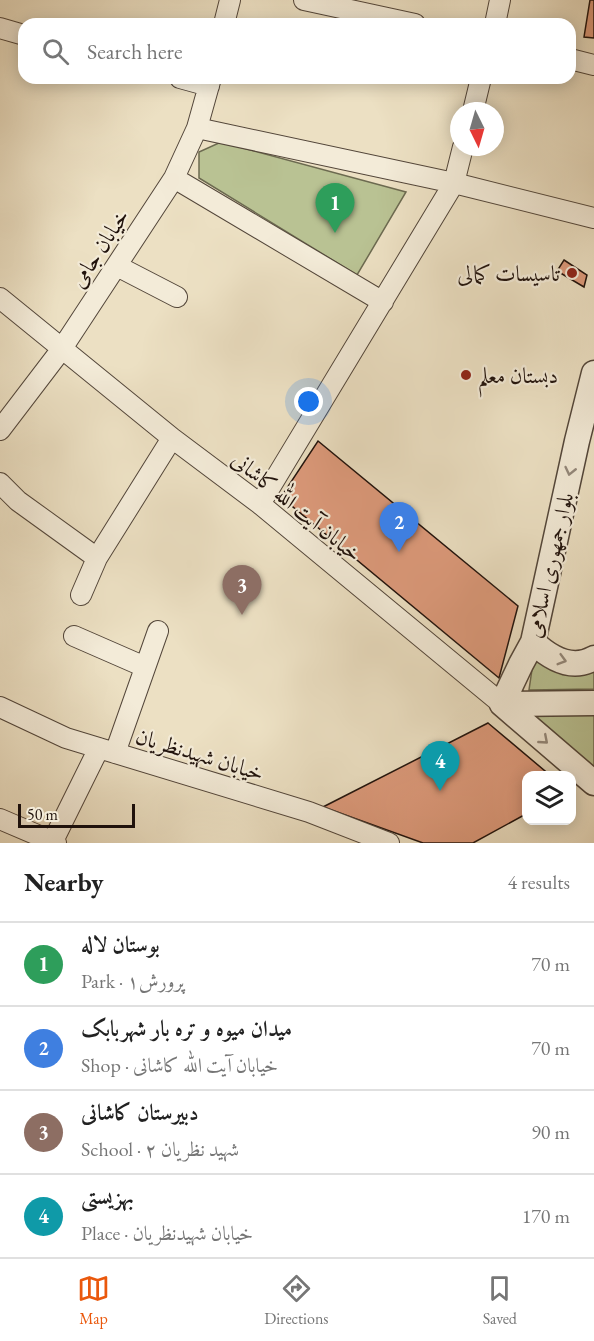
<!DOCTYPE html>
<html lang="en">
<head>
<meta charset="utf-8">
<style>
	:root { --surface:#fff; --page:#f2f2f2; --text:#222; --muted:#767676; --line:#e0e0e0; --accent:#ea580c }
	body { margin:0; font-family:"EB Garamond",Amiri,serif; background:var(--page); color:var(--text) }
	.controls { position:absolute; right:18px; bottom:18px; display:grid; overflow:hidden; border-radius:12px; box-shadow:0 3px 15px #0003 }
	.controls button { width:54px; height:54px; display:grid; place-items:center; padding:0; border:0; border-bottom:2px solid var(--line); background:var(--surface); color:var(--text); font:30px sans-serif }
	.compass { position:absolute; left:450px; top:102px; width:54px; height:54px; border-radius:50%; background:var(--surface); box-shadow:0 3px 15px #0003; rotate:175deg }
	.scale { position:absolute; left:18px; bottom:15px; width:117px; box-sizing:border-box; padding-left:6px; border:3px solid #20120c; border-top:0; font-size:16px; line-height:21px; white-space:nowrap; color:#20120c; -webkit-text-stroke:4px #f3ebd8; paint-order:stroke }
	.you { position:absolute; left:309px; top:402px; width:21px; height:21px; margin:-15px; border:4px solid #fff; border-radius:50%; background:#1a73e8; box-shadow:0 0 0 9px #1a73e833 }
	.badge { display:grid; place-items:center; width:39px; height:39px; border-radius:50%; background:var(--accent); color:#fff; font-size:20px; font-weight:700 }
	.pin { position:absolute; translate:-50% -50px; filter:drop-shadow(0 2px 3px #0008) }
	.pin::after { content:''; position:absolute; top:32px; width:21px; height:18px; background:inherit; clip-path:polygon(0 0,100% 0,50% 100%) }
	.list { margin:0; padding:0; list-style:none }
	h2 { display:flex; justify-content:space-between; align-items:center; height:78px; margin:0; padding:0 24px; font-size:26px }
	h2 small { font-size:20px; font-weight:400; color:var(--muted) }
	.list li { display:grid; grid-template-columns:39px 1fr auto; gap:18px; align-items:center; box-sizing:border-box; height:84px; padding:0 24px; border-top:2px solid var(--line) }
	.list b { display:block; font-size:22px; white-space:nowrap }
	.list p { margin:0; font-size:20px; white-space:nowrap; color:var(--muted) }
	.list em { font-size:20px; font-style:normal; color:var(--muted) }
	.icon { flex:none; width:33px; height:33px; fill:none; stroke:currentColor; stroke-width:2; stroke-linecap:round; stroke-linejoin:round }
	.map { position:relative; flex:none; width:594px; height:843px; overflow:hidden }
	.search { position:absolute; background:var(--surface); box-shadow:0 3px 15px #0003; left:18px; right:18px; top:18px; height:66px; display:flex; align-items:center; gap:15px; box-sizing:border-box; padding:0 21px; border-radius:18px; color:var(--muted); font-size:22px }
	.sheet { height:414px; background:var(--surface) }
	nav { display:flex; justify-content:space-around; align-items:center; box-sizing:border-box; height:84px; border-top:2px solid var(--line); background:var(--surface); font-size:16px; color:var(--muted) }
	nav a { display:grid; justify-items:center; gap:3px }
	nav .on { color:var(--accent) }
	.map>svg:first-child { display:block }
</style>
</head>
<body>
<div class="map">
<svg width="594" height="843" viewBox="0 0 594 843">
	<rect width="100%" height="100%" fill="#ece0c3"/>
	<filter id="stains"><feTurbulence type="fractalNoise" baseFrequency=".00333" numOctaves="4"/><feColorMatrix values="0 0 0 0 .2 0 0 0 0 .09 0 0 0 0 .02 0 0 0 .5 -.17"/></filter>
	<radialGradient id="worn" r=".72"><stop offset=".6" stop-color="#630" stop-opacity="0"/><stop offset="1" stop-color="#630" stop-opacity=".3"/></radialGradient>
	<path fill="#b9c293" stroke="#6c6a50" stroke-width="1.5" d="M221,142L406,192L357,275L199,178V152Z
		M534,656L594,669V689L529,690Z
		M594,707V769L528,711Z"/>
	<path fill="#dd9a7b" stroke="#20120c" stroke-width="1.5" d="M590,0H594V38L584,37Z
		M564,260L587,275L584,287L557,271Z
		M318,441L518,606L499,678L281,497Z
		M488,723L551,776H526V814L473,843H423L323,807Z"/>
	<g fill="none" stroke-linecap="round" stroke-linejoin="round">
		<defs>
			<path id="minor" d="M304,0L415,24
				M224,24L230,0
				M495,24L500,0
				M0,28L24,35
				M570,59L594,65
				M180,78L209,86
				M473,111L481,78
				M197,128L454,183L594,218
				M174,178L383,302
				M117,266L177,297
				M0,298L172,438L260,504L502,704
				M0,430L61,350L174,178L197,128L211,78
				M0,483L18,501L97,558
				M260,504L454,183L463,147
				M81,595L97,558L172,438
				M74,636L145,667
				M0,707L66,738L309,812L389,843
				M115,753L158,631
				M0,819L56,843
				M53,841L99,748"/>
			<path id="tertiary" d="M594,373L577,441L533,642L521,664L502,704L594,783
				M533,642C550,658 572,671 594,658
				M502,704L594,703"/>
		</defs>
		<use href="#minor" stroke="#53463a" stroke-width="22"/>
		<use href="#tertiary" stroke="#53463a" stroke-width="27"/>
		<use href="#minor" stroke="#f3ebd8" stroke-width="20"/>
		<use href="#tertiary" stroke="#f3ebd8" stroke-width="24"/>
	</g>
	<defs><path id="oneway-chevron" d="M-2-3.5L2.5 0L-2 3.5" fill="none" stroke-width="1.6" stroke-linecap="round" stroke-linejoin="round" transform="scale(1.5)"/></defs>
	<g stroke="#94897c">
		<use href="#oneway-chevron" transform="translate(570 471) rotate(103)"/>
		<use href="#oneway-chevron" transform="translate(562 660) rotate(16)"/>
		<use href="#oneway-chevron" transform="translate(544 740) rotate(41)"/>
	</g>
	<g fill="#8f2418" stroke="#f3ebd8" stroke-width="2">
		<circle cx="572" cy="273" r="6"/>
		<circle cx="466" cy="375" r="6"/>
	</g>
	<g text-anchor="middle" stroke-width="4.5" stroke-linejoin="round" paint-order="stroke">
		<g font-size="22" fill="#20120c" stroke="#f3ebd8">
			<text transform="translate(99 248) rotate(-57)" y="8">خیابان جامی</text>
			<text transform="translate(297 506) rotate(39)" y="8">خیابان آیت الله کاشانی</text>
			<text transform="translate(549 565) rotate(-77)" y="8">بلوار جمهوری اسلامی</text>
			<text transform="translate(200 754) rotate(17)" y="8">خیابان شهیدنظریان</text>
		</g>
		<g font-size="22" fill="#20120c" stroke="#f3ebd8" text-anchor="end">
			<text x="560" y="281">تاسیسات کمالی</text>
			<text x="478" y="383" text-anchor="start">دبستان معلم</text>
		</g>
	</g>
	<rect width="100%" height="100%" filter="url(#stains)"/>
	<rect width="100%" height="100%" fill="url(#worn)"/>
</svg>
<div class="controls">
<button><svg class="icon" aria-label="layers" viewBox="0 0 24 24"><path d="M12 4l9 5-9 5-9-5zM3 14l9 5 9-5"/></svg></button>
</div>
<svg class="compass" viewBox="-18 -18 36 36"><path d="M0-13l5 13h-10z" fill="#e53935"/><path d="M0 13l5-13h-10z" fill="#767676"/></svg>
<div class="scale">50 m</div>
<div class="you"></div>
<div class="pin badge" style="left:335px;top:233px;background:#2e9e5b">1</div>
<div class="pin badge" style="left:399px;top:552px;background:#3f7fe0">2</div>
<div class="pin badge" style="left:242px;top:615px;background:#8d6e63">3</div>
<div class="pin badge" style="left:440px;top:791px;background:#0f9aa8">4</div>
<div class="search"><svg class="icon" aria-label="search" viewBox="0 0 24 24"><circle cx="10" cy="10" r="6"/><path d="M15 15l6 6"/></svg>Search here</div>
</div>
<section class="sheet">
<h2>Nearby<small>4 results</small></h2>
<ul class="list">
<li><span class="badge" style="background:#2e9e5b">1</span><div><b>بوستان لاله</b><p>Park · پرورش۱</p></div><em>70 m</em></li>
<li><span class="badge" style="background:#3f7fe0">2</span><div><b>میدان میوه و تره بار شهربابک</b><p>Shop · خیابان آیت الله کاشانی</p></div><em>70 m</em></li>
<li><span class="badge" style="background:#8d6e63">3</span><div><b>دبیرستان کاشانی</b><p>School · شهید نظریان ۲</p></div><em>90 m</em></li>
<li><span class="badge" style="background:#0f9aa8">4</span><div><b>بهزیستی</b><p>Place · خیابان شهیدنظریان</p></div><em>170 m</em></li>
</ul>
</section>
<nav>
<a class="on"><svg class="icon" aria-label="map" viewBox="0 0 24 24"><path d="M3 6l6-2 6 2 6-2v14l-6 2-6-2-6 2zM9 4v14M15 6v14"/></svg>Map</a>
<a><svg class="icon" aria-label="directions" viewBox="0 0 24 24"><path d="M12 3l9 9-9 9-9-9zM9 14v-3h6M13 9l2 2-2 2"/></svg>Directions</a>
<a><svg class="icon" aria-label="saved" viewBox="0 0 24 24"><path d="M7 4h10v16l-5-4-5 4z"/></svg>Saved</a>
</nav>
</body>
</html>
